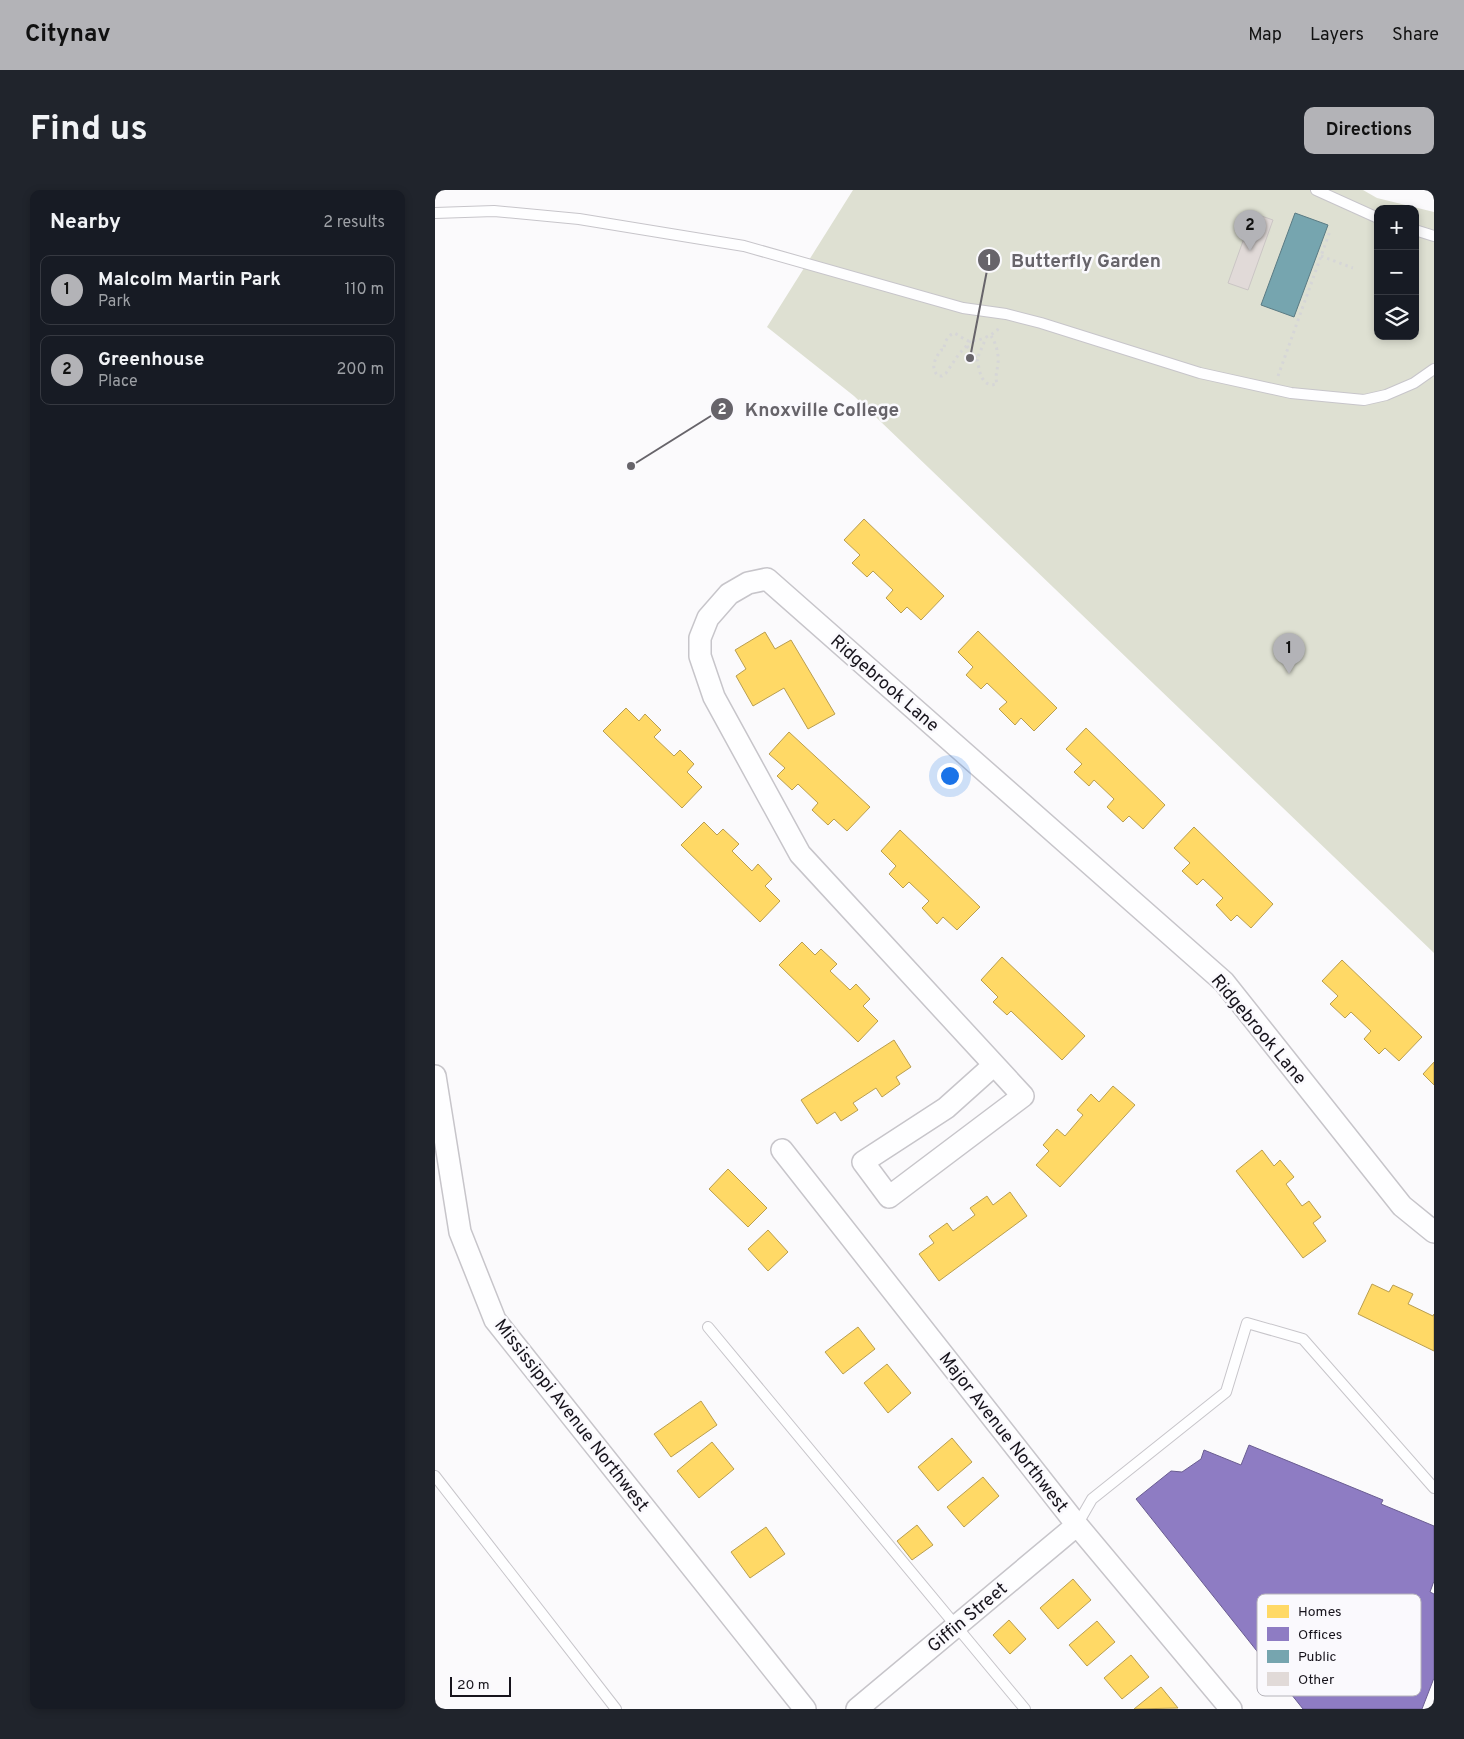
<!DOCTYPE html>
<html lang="en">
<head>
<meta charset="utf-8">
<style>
	:root { --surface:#171b24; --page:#20242c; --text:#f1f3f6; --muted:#9ea1a6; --line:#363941; --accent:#b3b3b7 }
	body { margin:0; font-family:Overpass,sans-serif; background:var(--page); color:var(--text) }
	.controls { position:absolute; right:15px; top:15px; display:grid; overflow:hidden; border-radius:10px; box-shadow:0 2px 8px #0003 }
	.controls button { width:45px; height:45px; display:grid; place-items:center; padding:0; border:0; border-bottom:1px solid var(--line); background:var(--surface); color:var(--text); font:25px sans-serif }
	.scale { position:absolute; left:15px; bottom:12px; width:61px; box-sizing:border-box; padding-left:5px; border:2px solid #17141c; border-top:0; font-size:14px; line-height:18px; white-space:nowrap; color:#17141c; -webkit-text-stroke:4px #faf9fd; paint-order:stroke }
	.you { position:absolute; left:514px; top:585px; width:18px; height:18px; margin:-12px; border:4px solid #fff; border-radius:50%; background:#1a73e8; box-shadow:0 0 0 8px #1a73e833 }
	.badge { display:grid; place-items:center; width:32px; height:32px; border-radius:50%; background:var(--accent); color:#111; font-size:16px; font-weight:700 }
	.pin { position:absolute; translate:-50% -41px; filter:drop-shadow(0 1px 2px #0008) }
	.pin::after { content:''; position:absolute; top:26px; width:18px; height:15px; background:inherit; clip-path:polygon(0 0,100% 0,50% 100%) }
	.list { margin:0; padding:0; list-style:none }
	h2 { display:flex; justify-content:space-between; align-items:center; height:65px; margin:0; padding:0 20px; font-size:21px }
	h2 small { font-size:16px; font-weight:400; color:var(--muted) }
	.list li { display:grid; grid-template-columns:32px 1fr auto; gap:15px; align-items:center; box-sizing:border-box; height:70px; margin:0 10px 10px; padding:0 10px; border:1px solid var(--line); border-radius:10px }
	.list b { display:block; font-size:19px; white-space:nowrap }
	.list p { margin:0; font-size:16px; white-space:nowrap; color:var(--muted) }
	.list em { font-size:16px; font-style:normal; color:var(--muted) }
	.icon { flex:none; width:28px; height:28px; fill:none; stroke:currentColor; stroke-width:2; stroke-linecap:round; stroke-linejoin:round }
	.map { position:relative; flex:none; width:999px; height:1519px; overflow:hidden; border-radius:10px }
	header { display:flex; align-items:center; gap:30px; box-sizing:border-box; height:70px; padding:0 25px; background:var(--accent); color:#111 }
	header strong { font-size:24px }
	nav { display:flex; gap:28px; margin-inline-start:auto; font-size:18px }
	.intro { display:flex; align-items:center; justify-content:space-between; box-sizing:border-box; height:120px; padding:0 30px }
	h1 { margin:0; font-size:35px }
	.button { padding:12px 22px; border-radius:10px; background:var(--accent); color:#111; font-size:18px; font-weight:700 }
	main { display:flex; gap:30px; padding:0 30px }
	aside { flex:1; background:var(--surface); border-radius:10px; box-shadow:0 2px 8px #0003 }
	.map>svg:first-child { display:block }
</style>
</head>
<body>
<header>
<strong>Citynav</strong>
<nav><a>Map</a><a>Layers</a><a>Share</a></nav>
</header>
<div class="intro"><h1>Find us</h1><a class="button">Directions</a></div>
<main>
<aside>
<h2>Nearby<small>2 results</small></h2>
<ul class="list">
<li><span class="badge">1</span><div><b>Malcolm Martin Park</b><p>Park</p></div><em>110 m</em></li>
<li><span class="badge">2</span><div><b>Greenhouse</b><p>Place</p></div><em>200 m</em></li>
</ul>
</aside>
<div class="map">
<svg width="999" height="1519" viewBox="0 0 999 1519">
	<rect width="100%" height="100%" fill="#fbfafc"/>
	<path fill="#dee0d2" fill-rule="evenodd" d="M418,0H928L942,8L999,22V763L419,206L332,137ZM943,19H980V146H943Z"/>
	<path fill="#ffd966" stroke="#b99e50" d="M429,329L509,406L486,430L472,417L466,423L451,408L458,400L438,381L432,387L417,373L425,365L409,350Z
		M543,441L622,518L599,541L586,528L580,535L564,519L572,512L552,493L546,499L531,485L538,477L523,462Z
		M330,442L340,459L356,450L400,524L373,539L349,498L318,516L301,486L311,479L300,460Z
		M191,518L204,531L210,524L226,540L219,547L239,566L245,560L259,574L252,582L267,597L247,618L168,541Z
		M651,538L730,615L708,639L694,626L688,632L672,617L679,609L659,590L654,596L639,582L647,574L631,559Z
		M354,542L435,617L412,641L399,629L393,635L377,620L383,613L363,594L357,600L342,586L350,578L334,564Z
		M269,632L282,645L288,639L304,654L297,661L317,681L323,674L337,689L330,696L345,711L325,732L246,655Z
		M759,637L838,714L816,738L802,725L796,731L781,715L788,708L768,689L762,695L747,681L755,673L739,658Z
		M465,640L545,717L522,740L508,727L502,734L487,718L494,711L474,692L468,698L454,684L461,676L446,661Z
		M367,752L380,765L386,759L402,774L395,781L415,800L421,794L435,809L428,816L443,831L423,852L344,775Z
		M567,767L650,846L627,870L576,821L572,825L558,812L563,807L546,790Z
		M907,770L987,847L964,871L950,858L944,864L929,849L936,841L916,822L910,828L895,814L903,806L887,791Z
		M459,850L476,877L461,887L465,894L447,907L441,898L418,913L423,920L406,931L400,922L382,934L366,910Z
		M999,872V895L988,884Z
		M678,896L700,915L625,997L601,975L614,961L608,955L622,939L630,946L648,925L642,920L656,904L664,912Z
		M827,960L839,976L845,970L859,987L851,994L867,1016L874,1011L886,1027L878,1033L891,1051L868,1068L801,981Z
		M293,979L332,1018L313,1037L274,999Z
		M575,1002L592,1026L504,1091L484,1064L499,1053L494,1046L512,1033L518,1041L540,1025L535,1018L552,1006L558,1015Z
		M333,1040L353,1062L333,1081L313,1059Z
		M937,1094L954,1102L958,1095L978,1104L973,1114L998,1126L999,1124V1161L923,1124Z
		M423,1137L440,1159L408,1184L390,1162Z
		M452,1174L476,1203L453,1223L429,1193Z
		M266,1211L282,1235L236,1267L219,1244Z
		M517,1248L537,1272L503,1301L483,1277Z
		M277,1252L299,1279L264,1308L242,1281Z
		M548,1287L564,1306L529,1337L512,1317Z
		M482,1335L498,1355L477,1370L462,1351Z
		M331,1337L350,1364L315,1388L296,1362Z
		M638,1389L656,1410L623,1439L605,1418Z
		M574,1430L591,1449L575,1464L558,1445Z
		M662,1431L680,1452L652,1476L634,1455Z
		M696,1465L714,1487L687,1509L669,1488Z
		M726,1497L743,1518L699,1519Z"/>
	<path fill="#8e7cc3" stroke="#6a5d91" d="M814,1255L948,1310L946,1314L999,1336V1391L995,1402L999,1404V1488L987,1519H868L701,1309L736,1281L747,1282L766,1269L769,1260L806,1275Z"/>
	<path fill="#76a5af" stroke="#5a7a83" d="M860,23L893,35L859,127L826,115Z"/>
	<path fill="#e1dad8" stroke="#cac5c4" d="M818,23L838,30L813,100L793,93Z"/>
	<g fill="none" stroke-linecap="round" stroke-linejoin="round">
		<defs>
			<path id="service" d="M881,0L943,28
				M0,23L59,21L144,29L309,56L528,118L571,124L606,133L765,183L856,203L929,210L951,205L979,193L999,179
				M980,40L999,46
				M273,1137L590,1519
				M0,1286L181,1519
				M642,1335L657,1309L791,1202L812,1133L868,1149L999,1298"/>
			<path id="minor" d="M559,875L511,918L428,972L454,1007L588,906L365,664L279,507L265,466V448L273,428L294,404L313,393L332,389L789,792L967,1016L999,1042
				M0,886L25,1042L60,1130L370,1519
				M347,960L642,1335L796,1519
				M422,1519L642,1335"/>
		</defs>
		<use href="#service" stroke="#c7c5ca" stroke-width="12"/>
		<use href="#minor" stroke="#c7c5ca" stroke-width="24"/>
		<path stroke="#d6d6d7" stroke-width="3" stroke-dasharray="2.5 4" stroke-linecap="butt" d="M886,66L918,78
			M536,151L524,164L511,183L507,186H503C495,177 500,169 506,160H509C509,153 512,146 519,143C524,145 529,150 534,151C542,152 559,145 564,138
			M532,156L542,169L551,148
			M542,169C545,182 546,198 562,194C560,186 562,181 563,174C564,164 561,153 556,146
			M843,186L895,41"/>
		<use href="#service" stroke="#fefeff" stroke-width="10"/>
		<use href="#minor" stroke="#fefeff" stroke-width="21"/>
	</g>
	<g text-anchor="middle" stroke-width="5" stroke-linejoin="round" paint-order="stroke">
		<g font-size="18" fill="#17141c" stroke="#faf9fd">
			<text transform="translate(450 493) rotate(41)" y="6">Ridgebrook Lane</text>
			<text transform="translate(824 839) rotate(50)" y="6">Ridgebrook Lane</text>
			<text transform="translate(137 1225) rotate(52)" y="6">Mississippi Avenue Northwest</text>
			<text transform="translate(569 1242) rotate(52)" y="6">Major Avenue Northwest</text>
			<text transform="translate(532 1427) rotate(-40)" y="6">Giffin Street</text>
		</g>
	</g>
	<rect x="822" y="1404" width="164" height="102" rx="8" fill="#faf9fd" stroke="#b6b4ba" stroke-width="1"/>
	<rect x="832" y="1415" width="22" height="13" fill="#ffd966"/>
	<rect x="832" y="1437" width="22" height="14" fill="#8e7cc3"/>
	<rect x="832" y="1460" width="22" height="13" fill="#76a5af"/>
	<rect x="832" y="1482" width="22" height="14" fill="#e1dad8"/>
	<g font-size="14" fill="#17141c">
		<text x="863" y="1426">Homes</text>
		<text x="863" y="1449">Offices</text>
		<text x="863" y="1471">Public</text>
		<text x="863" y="1494">Other</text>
	</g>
	<path fill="none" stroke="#67646a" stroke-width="2" d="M535 168L554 70M196 276L287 219"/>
	<g fill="#67646a" stroke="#faf9fd" stroke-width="2">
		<circle cx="535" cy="168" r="5"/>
		<circle cx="196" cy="276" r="5"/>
		<circle cx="554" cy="70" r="12"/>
		<circle cx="287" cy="219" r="12"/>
	</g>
	<g font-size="15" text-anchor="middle" font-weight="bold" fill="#fff">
		<text x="554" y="75">1</text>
		<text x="287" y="224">2</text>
	</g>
	<g font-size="19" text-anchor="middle" font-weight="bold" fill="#67646a" stroke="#faf9fd" stroke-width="5" stroke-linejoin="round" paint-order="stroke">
		<text x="651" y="77">Butterfly Garden</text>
		<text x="387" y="226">Knoxville College</text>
	</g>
</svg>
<div class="controls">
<button>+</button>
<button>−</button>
<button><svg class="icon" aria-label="layers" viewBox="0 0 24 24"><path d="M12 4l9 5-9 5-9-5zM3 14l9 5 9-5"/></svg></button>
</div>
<div class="scale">20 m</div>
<div class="you"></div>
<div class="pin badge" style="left:854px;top:484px">1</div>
<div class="pin badge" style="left:815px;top:61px">2</div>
</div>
</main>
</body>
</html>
